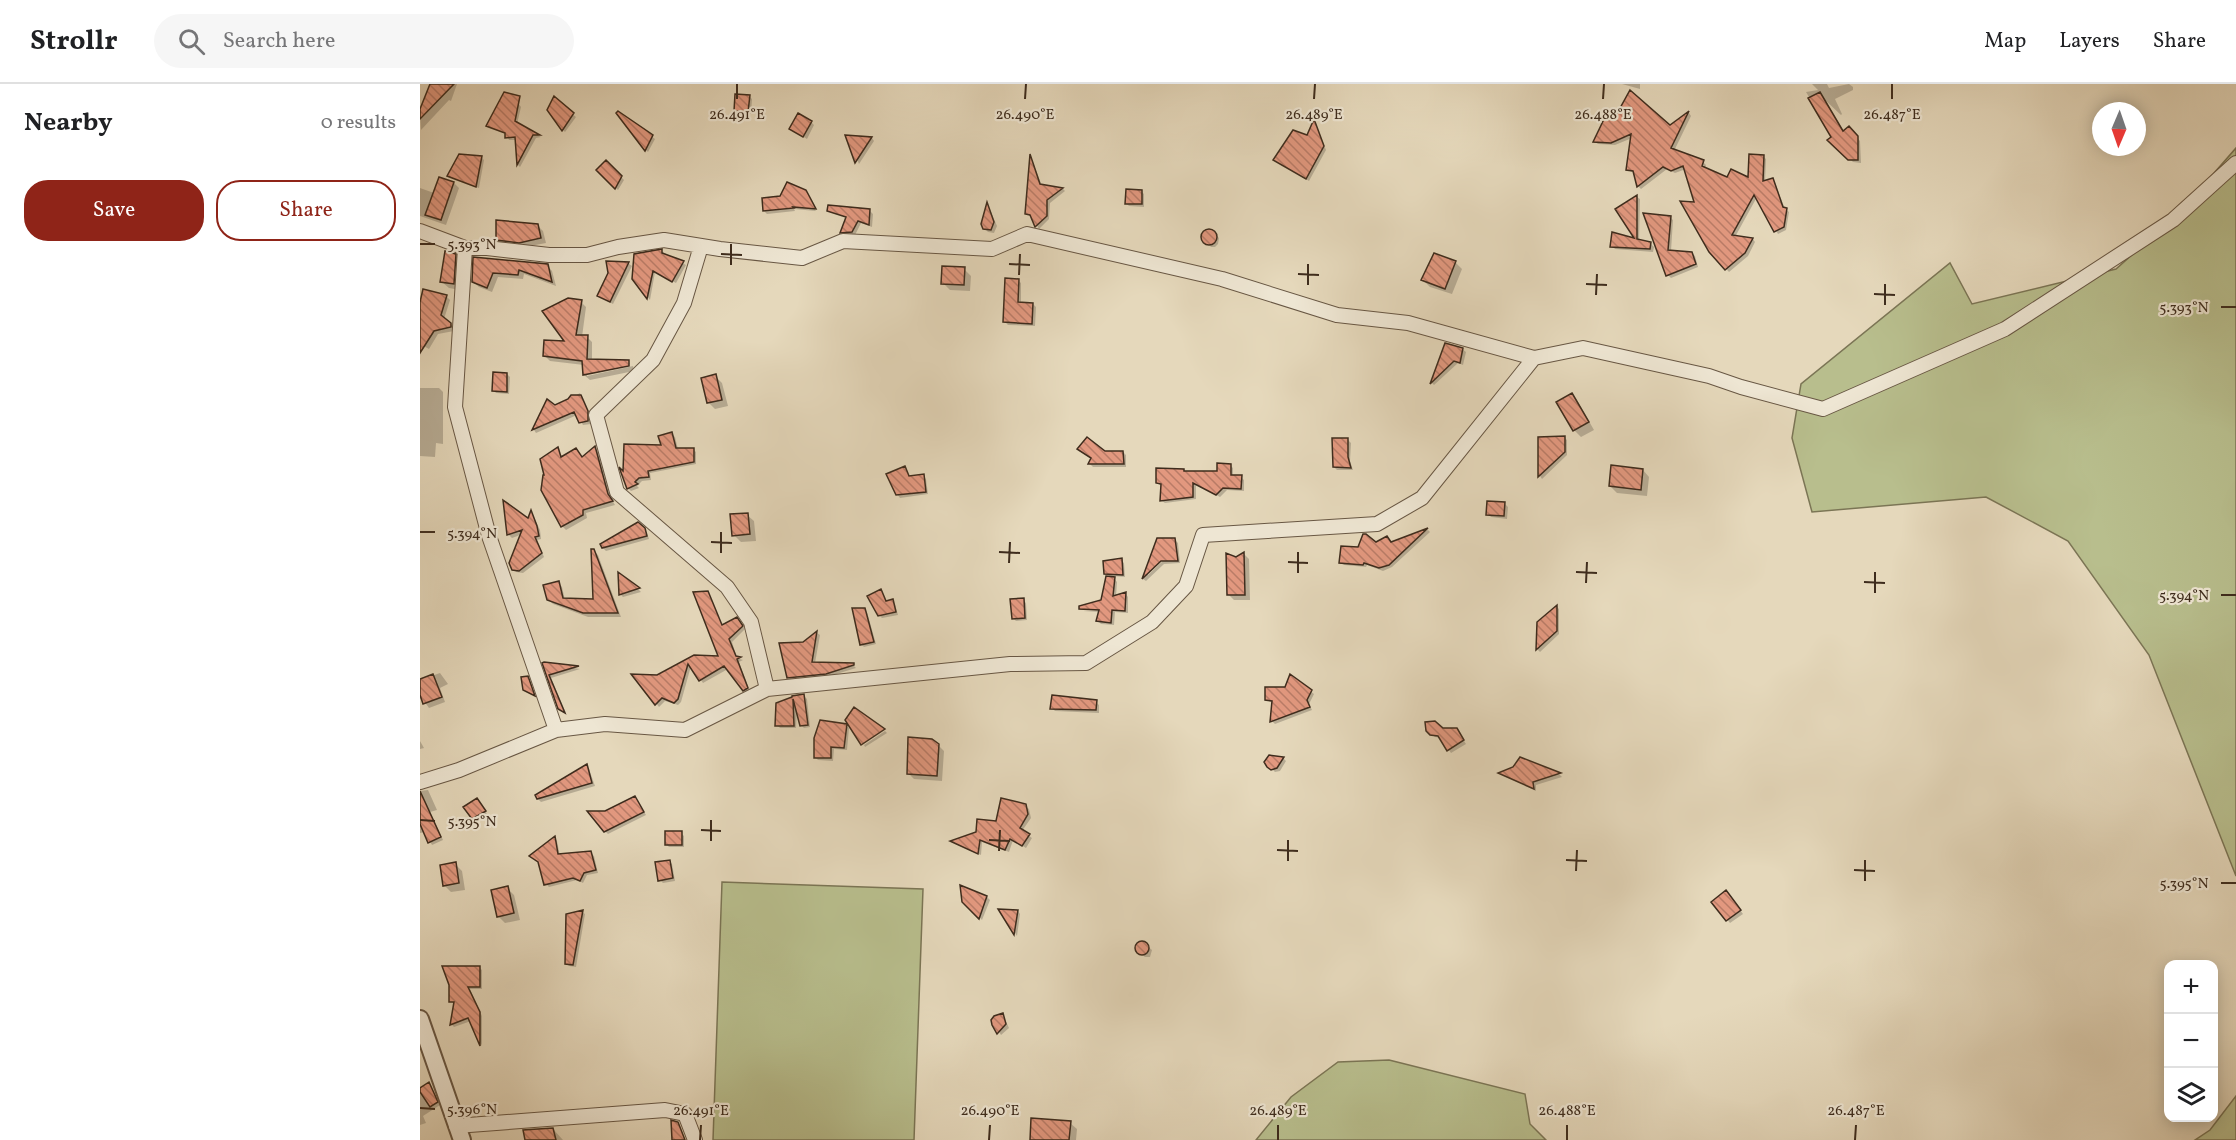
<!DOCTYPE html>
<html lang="en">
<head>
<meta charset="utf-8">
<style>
	:root { --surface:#fff; --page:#f6f6f6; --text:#202124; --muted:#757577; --line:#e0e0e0; --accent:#8f2418 }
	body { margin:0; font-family:Vollkorn,serif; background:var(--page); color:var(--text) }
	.controls { position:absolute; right:18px; bottom:18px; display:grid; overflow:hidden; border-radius:12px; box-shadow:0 3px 15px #0003 }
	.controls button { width:54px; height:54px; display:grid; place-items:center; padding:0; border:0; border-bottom:2px solid var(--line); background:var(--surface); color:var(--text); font:30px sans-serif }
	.compass { position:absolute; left:1672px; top:18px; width:54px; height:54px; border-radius:50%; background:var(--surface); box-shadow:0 3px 15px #0003; rotate:182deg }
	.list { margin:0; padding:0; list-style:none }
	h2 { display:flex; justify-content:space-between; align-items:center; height:78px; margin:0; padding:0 24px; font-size:26px }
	h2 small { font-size:20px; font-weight:400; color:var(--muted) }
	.actions { display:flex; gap:12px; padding:18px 24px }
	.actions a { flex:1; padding:14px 0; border:2px solid var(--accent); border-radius:24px; text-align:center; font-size:21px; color:var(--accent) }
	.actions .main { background:var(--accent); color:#fff }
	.icon { flex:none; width:33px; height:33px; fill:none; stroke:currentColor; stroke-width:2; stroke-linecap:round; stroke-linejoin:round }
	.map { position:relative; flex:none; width:1816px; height:1056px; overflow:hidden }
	header { display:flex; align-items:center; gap:36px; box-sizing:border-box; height:84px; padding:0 30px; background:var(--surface); border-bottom:2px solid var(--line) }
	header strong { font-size:28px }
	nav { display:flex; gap:33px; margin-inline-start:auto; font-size:21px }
	.search { width:420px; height:54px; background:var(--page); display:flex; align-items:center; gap:15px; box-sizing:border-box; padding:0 21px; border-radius:33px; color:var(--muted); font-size:22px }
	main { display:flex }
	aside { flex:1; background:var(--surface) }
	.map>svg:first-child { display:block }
</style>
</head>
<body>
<header>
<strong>Strollr</strong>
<div class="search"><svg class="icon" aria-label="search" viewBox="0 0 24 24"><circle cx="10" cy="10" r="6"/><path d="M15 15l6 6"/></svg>Search here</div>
<nav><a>Map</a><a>Layers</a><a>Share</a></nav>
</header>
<main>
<aside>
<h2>Nearby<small>0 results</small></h2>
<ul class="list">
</ul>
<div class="actions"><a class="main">Save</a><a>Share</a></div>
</aside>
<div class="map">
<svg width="1816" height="1056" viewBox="0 0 1816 1056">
	<defs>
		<pattern id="building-back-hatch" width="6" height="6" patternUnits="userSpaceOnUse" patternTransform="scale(1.5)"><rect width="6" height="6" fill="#e2987f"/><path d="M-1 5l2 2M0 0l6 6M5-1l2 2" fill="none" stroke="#b97c67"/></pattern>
	</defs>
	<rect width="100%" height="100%" fill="#e5d8bb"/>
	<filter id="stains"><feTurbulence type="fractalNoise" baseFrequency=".00333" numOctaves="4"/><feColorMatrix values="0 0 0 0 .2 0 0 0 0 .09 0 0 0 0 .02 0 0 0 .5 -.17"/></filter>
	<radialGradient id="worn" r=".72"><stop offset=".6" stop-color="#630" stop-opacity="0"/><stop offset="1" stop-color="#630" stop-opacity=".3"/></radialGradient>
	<path fill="#b8be8d" stroke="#7b7555" stroke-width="1.5" d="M1816,64V792L1729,571L1648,457L1566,413L1392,428L1372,354L1381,300L1530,179L1552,220L1696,185L1760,128Z
		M302,798L503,805L494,1056H293Z
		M969,976L1105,1010L1110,1040L1126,1056H836L871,1013L918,978Z
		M1816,1012V1056H1775L1790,1046Z"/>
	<path fill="#0003" fill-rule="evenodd" d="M12,0H37L31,17L29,16L1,46L0,30Z
		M1202,0H1220V5Z
		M1392,0H1407L1409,4L1429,0L1433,3V6L1415,15L1422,30L1421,31L1405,16L1424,48L1429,44L1440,57L1441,79L1433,78L1409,56L1413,53L1386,8L1398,6Z
		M329,12L332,15L331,30H318L315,26Z
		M98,19L101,23L97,40L121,53L116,54L100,83L98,81L97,56H89L86,50L67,42Z
		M144,23L156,33L145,48L143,46Z
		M199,29L235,55L228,68L226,66Z
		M1269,29L1271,32L1254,67L1283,78L1286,81L1285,84L1307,95L1330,96L1343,72L1346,75L1345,98L1352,96L1355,99L1365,125L1369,128L1366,146L1358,150L1337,113L1315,153L1333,155L1335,158L1328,172L1309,188L1290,167L1266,85L1255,89L1247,85L1221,105L1218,102L1215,89L1208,86L1212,54L1195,61L1178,60L1175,58L1195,37L1250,43Z
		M391,38L394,41L387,55L371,45Z
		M895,38L906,66L889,97L855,76L887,53Z
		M427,53L452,54L454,57L439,80Z
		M61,73L64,76L59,104L29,91Z
		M611,73L622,102L643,105L645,107L630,119L629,135L619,145L612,133L607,130Z
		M186,78L204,96L198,106L178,86Z
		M34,99L39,104L26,141L0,132V104L14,109Z
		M385,107L396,127L374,125L375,127L347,130L344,127L361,114Z
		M721,107L724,110V123L709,122L706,119Z
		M1217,113L1220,115L1219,157L1231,160L1234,163L1233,168L1195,165L1192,162L1217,156L1197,126Z
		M568,121L577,142L574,149L568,148L564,144Z
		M409,126L450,127L453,130L452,143L441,139L435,151H425L422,148L427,134Z
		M1225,131L1250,133L1253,136L1251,167L1272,169L1275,172L1278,183L1251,194L1248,191Z
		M117,141L123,147L126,159L105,163L82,161L77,155Z
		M785,147H792L799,154L798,160L795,163H791L783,154Z
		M241,167L266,181L256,199L235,188L230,216L214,194Z
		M35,171L42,178L40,206L29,204L22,198Z
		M55,175L127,181L132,187L136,202L104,190L103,195L78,193L72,208L59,203L53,198Z
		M1035,178L1042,185L1032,210L1010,203L1003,196Z
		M188,179L209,180L212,182L193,220L178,212L189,189Z
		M544,185L551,192L550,207L530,206L523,199Z
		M598,196L601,199V220H613L616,223L615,242L588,241L585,238Z
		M26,212L30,216L24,235L35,244L34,247L18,250L9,265L0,260V221Z
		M161,218L166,223L162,253H167L172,258V277L208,278L210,280L167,289V292L213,282L214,287L170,296L164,291V281L130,277L125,272L147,259Z
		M1026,260L1042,265L1046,268L1043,281L1038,279L1014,301L1012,299Z
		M87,290L90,293L89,310L76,309L73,306Z
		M295,292L302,299L308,322L295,325L288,318Z
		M0,304H19L23,308V360L16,359L15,373L0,372Z
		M160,309L170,331L171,340L163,341L157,331L116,349L114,346L127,317L135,323Z
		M1151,311L1158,318L1174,346L1161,353L1155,347L1138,319Z
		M252,350L255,353L258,365H273L276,368V380L230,389L231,396L222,397L217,402L219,404L211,407L206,402Z
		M1144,353L1147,356V371L1122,395L1120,392V355Z
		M928,356L931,359L930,377L933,386H917L914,383Z
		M175,364L179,368L192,416L195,421L166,429L167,434L146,446L142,442L126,392L137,365L143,374L156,366L163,374Z
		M685,368H703L706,371V383H673L670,380L672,375Z
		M810,381L813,384V392L821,393L824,396V407L807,406L800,413L776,400V415L745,419L742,417V402L737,399L766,389L798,388Z
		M484,384L490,393L503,392L506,395L508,410L480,414L477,410Z
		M1223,386L1229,393L1227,412L1197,409L1190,402Z
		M85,419L108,437L112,429L120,446L121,455L117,456L124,473L103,489L96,488L91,482L103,450L92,454L89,451Z
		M1085,420L1088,423L1087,435L1071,433L1068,430Z
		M327,431L334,437L336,457L321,458L314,451Z
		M218,440L227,449L229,455L186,467L183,464Z
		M1008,446L1010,448L972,483L963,487L947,481L946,483L924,481L921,478L939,465L971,459Z
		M738,455L755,456L758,459L760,479L744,480L726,497L723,495ZM745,471L747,473L728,491V487Z
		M173,466L178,471L201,533H168L133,520L128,515L138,498L142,503L145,516L175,517Z
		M824,470L829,475L830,516H814L808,510L817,475Z
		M701,476L704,479L705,493L692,492L697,498L696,513L706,510L708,513V529L695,528L694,541L681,540L678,537L680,528L663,527H686V524H661L682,517L691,494L686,489Z
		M199,491L219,506L221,508L203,513L200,510Z
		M460,507L467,518L472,517L475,520L478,531L462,534L459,531Z
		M287,509L303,542L320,538L325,545L312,558L317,574L323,576L319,578L330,608L327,609L324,606L308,585L283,599L271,582L261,618L258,621L245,617L239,623L214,591L237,592L274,572L300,573Z
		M603,516L606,519L607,536L596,537L593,534Z
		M1137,523L1139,525V550L1120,568L1118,566L1119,538Z
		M444,525L447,528L456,560L444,563L441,560Z
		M397,549L400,551L395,579L433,581L436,584L410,592L371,596L368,593L383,559Z
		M125,579L160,585L131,594L146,629L140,624Z
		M20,589L28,600L20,604L25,618L9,624L2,614L0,615V596Z
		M871,593L894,610L889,620L892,626L855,640L852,637L854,619L846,616L866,605Z
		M384,612L387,615L390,643L384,644L381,641L377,625L376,644H360L357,641L358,620Z
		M676,618L679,621V629L635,627L632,624Z
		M426,641L429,644L427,666L414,665L413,677L398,676L395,673Z
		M1022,645L1039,649L1046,660L1031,669L1021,654L1015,653L1007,646Z
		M465,647L467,649L445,663L444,661Z
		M0,657L4,664L0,665Z
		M518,661L524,667L522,697L494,695L488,689Z
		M863,674L866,677L860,687L855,688L852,685Z
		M1101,675L1140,691L1142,693L1116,701V707L1081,689L1094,684Z
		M167,682L169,685L175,702L121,718L118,715Z
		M8,706L17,726L10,728L23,756L12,761L5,748L0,749V707Z
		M215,713L226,731L188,750L185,747L186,729Z
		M60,719L67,730L56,737L46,723Z
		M605,722L609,725L611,734L602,747L612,754L606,764L593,756L589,768L562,758L561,771L532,758L557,749Z
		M261,749L264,752V763H249L246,760Z
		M135,754L137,757L140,772L171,769L174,772L178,789L167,791L163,799L157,796L129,803L126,800Z
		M249,777L252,780L255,797L243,799L240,796Z
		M35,780L42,787L45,806L31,808L24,801Z
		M87,804L94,811L100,836L85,839L78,832Z
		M1309,811L1323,830L1310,839L1293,818Z
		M567,813L570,816L562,836L544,817Z
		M581,827H598L600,830L597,852Z
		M162,828L165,830L156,883L149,882L146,879Z
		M722,858L732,866L730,873H725L717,867V862Z
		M59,883L62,886V905H50L62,932V962L51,937L34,943L32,941L35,920L30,917Z
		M583,931L589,944L581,951L573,938Z
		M9,1000L20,1021L3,1032L6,1039L0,1041V1006Z
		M650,1039L657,1045L656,1056H611Z
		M133,1045L143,1056H107Z"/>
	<path fill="url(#building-back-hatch)" stroke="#3e2c1d" stroke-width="1.5" d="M10,0H34L0,35V25Z
		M1210,6L1250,41L1269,27L1251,64L1284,76L1282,82L1307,93L1311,85L1328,93L1329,70L1344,71L1343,97L1353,94L1363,123L1367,124L1364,143L1354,148L1334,111L1312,151L1333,154L1325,169L1305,186L1289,168L1260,117L1274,118L1263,82L1251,87L1243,83L1217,103L1213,87L1206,86L1211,50L1191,59L1173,58L1186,31L1194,35Z
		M84,8L100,12L95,37L120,51H113L97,81L95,53L85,54V49L66,42Z
		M1400,8L1423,47L1429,42L1438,52V76H1428L1407,56L1411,53L1388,14Z
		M315,10L330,11L328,28L314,27Z
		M134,12L154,29L142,47L127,26Z
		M198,27L233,51L225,67L196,29Z
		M378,29L392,37L383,53L369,45Z
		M894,35L904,62L886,95L853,76L873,46L887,51Z
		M425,51L452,53L435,79Z
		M39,70L62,72L56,103L27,92Z
		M610,70L620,100L643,104L627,116V132L615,143L610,131L605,130Z
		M186,76L202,92L195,105L176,86Z
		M19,93L34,98L21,136L5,131Z
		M367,98L386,106L396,125L373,123L374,124L343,127L342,114L360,112Z
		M706,105L722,106V120H705Z
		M1217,111V155L1231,158L1230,165L1190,163L1192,148L1214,154L1195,125Z
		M567,118L574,138L571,146L563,145L561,140Z
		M408,121L450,125L449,141L438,137L432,148L420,149L426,133L407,127Z
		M1223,129L1251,132L1248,166L1272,168L1276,180L1246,192Z
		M76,136L118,140L121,154L99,159L76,156Z
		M781 153a8 8 0 1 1 16 0a8 8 0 1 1-16 0Z
		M242,165V169L264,177L252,198L233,187L227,215L212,195L214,170Z
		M25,167L36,170L34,200L20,198Z
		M1014,169L1036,177L1025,205L1001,196Z
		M53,173L128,180L132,198L99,186L98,191L73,189L67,204L52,198Z
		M186,177L209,178L190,218L177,212L188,189Z
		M522,182L545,183L544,201L521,200Z
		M585,194L599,195L598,218L613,219L612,240L583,238Z
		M3,205L27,211L21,231L31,239V243L14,247L0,269V218Z
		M148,214L162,216L156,251H168L167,275L209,276V282L163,291L162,277L123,272L124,256L144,257L122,227Z
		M1025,259L1043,264L1040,279L1034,277L1010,300Z
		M73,288L87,289V308L72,307Z
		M296,290L302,316L287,319L281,294Z
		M1152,309L1169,338L1153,347L1136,318Z
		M151,311H161L168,327V337L159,339L154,328L112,346L127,315L135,321L148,315Z
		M252,348L256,364H274V378L228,387L229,393L219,394L215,398L218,400L207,405L199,383L203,387L204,360L241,361L238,352Z
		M1145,352V368L1118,393V353Z
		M667,353L685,367H703L704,380H668L671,374L657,365Z
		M912,354H928V373L931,384L913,383Z
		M175,362L188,410L193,417L163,426V431L141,443L121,406L123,391H124L120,375L138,363L141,373L156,364L162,373Z
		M797,379L811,380V391H822L821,405L803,404L796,411L773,399V413L740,417L741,400L736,399V384L764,385V387H797Z
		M1191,381L1223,385L1221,406L1189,402Z
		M485,382L489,392L504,390L506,408L476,411L466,390Z
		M83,416L108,434L111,426L117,442L119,452L115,453L122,469L99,487L92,486L89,479L102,446L87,451Z
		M1067,417L1085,418L1084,432L1066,431Z
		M328,429L330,450L312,452L310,430Z
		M218,438L225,444L227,452L182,464L180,460Z
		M1008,444L969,481L959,484L944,479L943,481L919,479L921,462L938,463L943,450H946L956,458L967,452L971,458Z
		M737,454H755L758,477H741L722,495Z
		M171,465H174L198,529H163L127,516L123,501L139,497L143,514L173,515Z
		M824,468L825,511H807L806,469L816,473Z
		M702,474L703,491L684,490L683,477Z
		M198,488L220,504L199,511Z
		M686,492L695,493L693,512L706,508L705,527L692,526L691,539L676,537L679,526L659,525V522L681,516Z
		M461,505L466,517L473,515L476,528L458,532L447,512Z
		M288,507L302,541L317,533L323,542L309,555L316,572L321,573L317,575L328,604L323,607L304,582L279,597L268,580L258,615L254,619L242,614L235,621L211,590L237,591L274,571L298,572L273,508Z
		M604,514L605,534L592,535L590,515Z
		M1137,521V547L1116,566L1117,538Z
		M432,524H445L454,558L440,561Z
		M397,547L392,578L434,579V581L406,590L367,594L359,559L383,558Z
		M124,578L159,582L129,591L145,629L138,625L122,579Z
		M13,590L22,613L3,620L0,611V595Z
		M870,590L892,606L887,616L890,623L850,638L852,617L845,616V603H865Z
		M108,592L115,612L103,606L101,593Z
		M384,610L388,641L380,642L373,615L374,642H355L356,619L372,613V612Z
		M632,611L677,616L676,626L630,625Z
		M434,623L465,645L441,661L425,636Z
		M400,636L427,640L424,664L411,663V674H394V654Z
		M1015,637L1023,644H1037L1044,656L1027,667L1018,652L1010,651L1006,647L1005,638Z
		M488,653L512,655L519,660L517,692L487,690Z
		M849,671L864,673L857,684L851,686L847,683L844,678Z
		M1100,673L1141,689L1113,698L1114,705L1078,689L1093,683Z
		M167,680L172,699L117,715L115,711Z
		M0,707L21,753L8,759L0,740Z
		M215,712L224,728L184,748L167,727H185Z
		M57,714L66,727L52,735L43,723Z
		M581,714L606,720L608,730L600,744L610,750L602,762L590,755L585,766L560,756L558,770L530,757L556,748L557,735L576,737Z
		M245,747H262V761H245Z
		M135,752L138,770L171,767L176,786L164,789L160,797L153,794L124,801L118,778L109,772Z
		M250,776L253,794L238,797L235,778Z
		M36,778L39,799L23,802L20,781Z
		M540,801L567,812L559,835L542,818Z
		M88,802L94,829L77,833L71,806Z
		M1306,806L1321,826L1306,837L1291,818Z
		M578,825L598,826L594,851Z
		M163,826L153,881L145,880L146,830Z
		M715 864a7 7 0 1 1 14 0a7 7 0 1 1-14 0Z
		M22,882H60V903H48L60,928V962L48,934L30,941L34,918H29V901Z
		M583,929L586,940L577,950L572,941L571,936L574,932Z
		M9,998L18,1018L10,1023L0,1008V1004Z
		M611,1034L651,1037L649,1056H610Z
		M251,1036L258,1038L265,1056H252Z
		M133,1044L136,1056H105L103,1046Z"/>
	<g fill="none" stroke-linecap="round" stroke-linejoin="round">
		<defs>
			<path id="minor" d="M0,147L45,164H67L129,171H167L198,163L244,156L300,165L382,174L423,157L572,165L607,150L802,195L917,231L988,239L1114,274L1163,264L1289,292L1321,303L1403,325L1585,245L1753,136L1816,79
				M281,162L264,219L233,276L176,331L197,408L307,503L331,538L347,605L590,580L666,579L732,538L766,502L783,451L957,440L1002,414L1114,274
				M136,646L185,640L265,646L347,605
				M0,698L39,686L136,646L69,452L35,323L45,164
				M36,1042L245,1026L265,1030L275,1056"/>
			<path id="tertiary" d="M0,935L42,1056"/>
		</defs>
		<use href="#minor" stroke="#685744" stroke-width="16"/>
		<use href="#tertiary" stroke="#685744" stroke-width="20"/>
		<use href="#minor" stroke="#eee6d3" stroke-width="14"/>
		<use href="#tertiary" stroke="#eee6d3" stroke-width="16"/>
	</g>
	<path fill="none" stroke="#3e2c1d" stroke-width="2" d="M317,15V0M605,15L606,0M894,15L895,0M1183,15L1184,0M1472,15V0M0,160H15M301,170L322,171M589,180L610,181M311,181V160M878,190L899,191M599,191L600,170M1166,200L1187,201M888,201V180M1454,210L1475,211M1176,211L1177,190M1465,221V200M1801,223H1816M0,448H15M291,458L312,459M579,468L600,469M301,469V448M868,478L888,479M589,479L590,458M1156,488L1177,489M878,489V468M1444,498L1465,499M1166,499L1167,478M1455,509V488M1801,511H1816M0,736L15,737M281,746L301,747M569,756L590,757M291,757V736M857,766L878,767M579,767L580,746M1146,776L1167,777M868,777V756M1434,786L1455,787M1156,787L1157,766M1445,797V776M1801,799H1816M0,1024L15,1025M280,1056L281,1041M569,1056L570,1041M858,1056V1041M1147,1056V1041M1435,1056L1436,1041"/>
	<g font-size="15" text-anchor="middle" fill="#3e2c1d" stroke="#eee6d3" stroke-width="4.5" stroke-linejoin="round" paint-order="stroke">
		<text x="317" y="35">26.491°E</text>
		<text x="605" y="35">26.490°E</text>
		<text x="894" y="35">26.489°E</text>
		<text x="1183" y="35">26.488°E</text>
		<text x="1472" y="35">26.487°E</text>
		<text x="52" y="165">5.393°N</text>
		<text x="1764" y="228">5.393°N</text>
		<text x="52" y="454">5.394°N</text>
		<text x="1764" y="516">5.394°N</text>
		<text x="52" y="742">5.395°N</text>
		<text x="1764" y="804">5.395°N</text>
		<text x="52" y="1030">5.396°N</text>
		<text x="281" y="1031">26.491°E</text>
		<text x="570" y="1031">26.490°E</text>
		<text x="858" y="1031">26.489°E</text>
		<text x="1147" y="1031">26.488°E</text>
		<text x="1436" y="1031">26.487°E</text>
	</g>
	<rect width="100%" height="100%" filter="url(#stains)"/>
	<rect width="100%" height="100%" fill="url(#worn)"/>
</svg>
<div class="controls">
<button>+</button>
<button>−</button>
<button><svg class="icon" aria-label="layers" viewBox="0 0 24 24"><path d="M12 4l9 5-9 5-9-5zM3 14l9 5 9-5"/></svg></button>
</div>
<svg class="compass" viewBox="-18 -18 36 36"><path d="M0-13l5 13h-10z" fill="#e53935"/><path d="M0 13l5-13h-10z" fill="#757577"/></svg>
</div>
</main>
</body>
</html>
